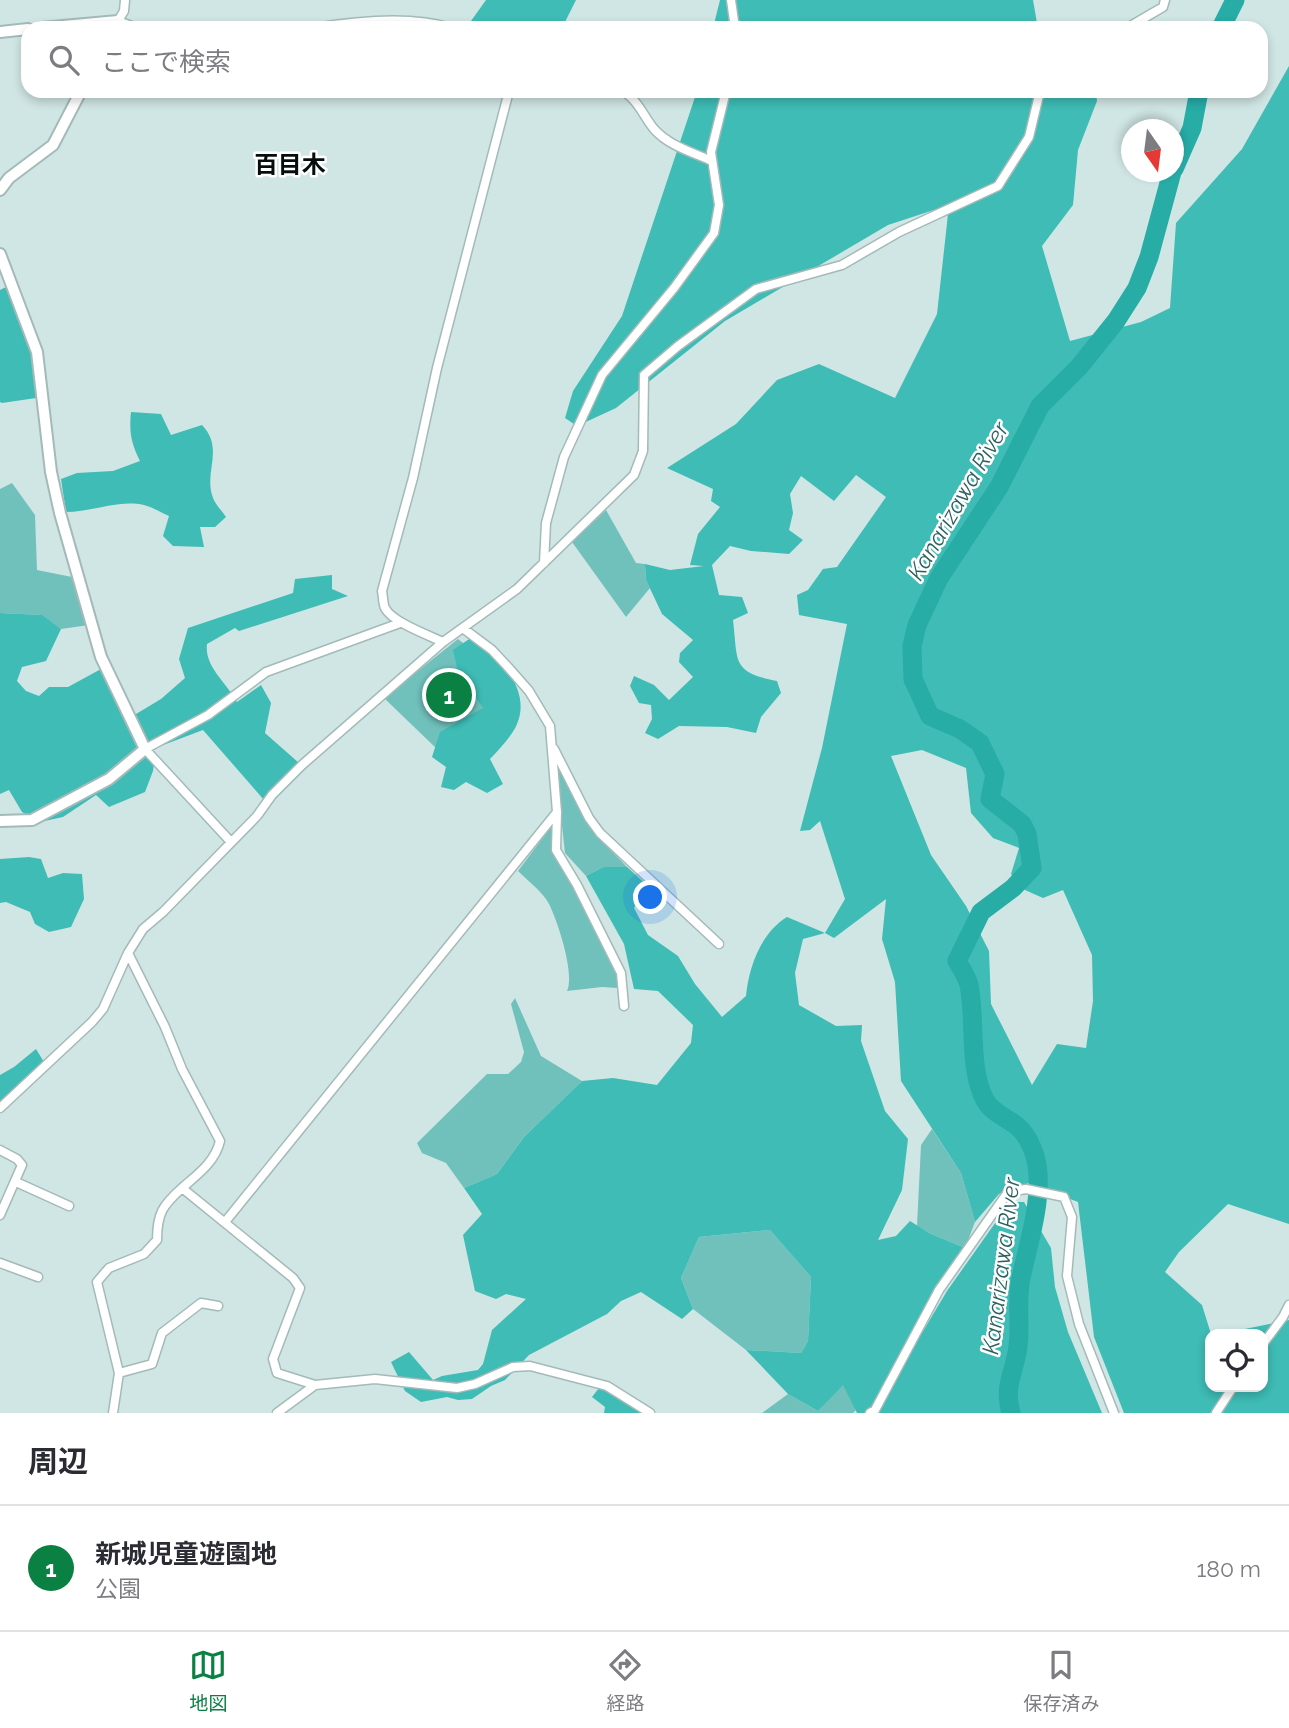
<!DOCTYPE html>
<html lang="ja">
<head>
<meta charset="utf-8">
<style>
	:root { --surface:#fff; --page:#f2f2f3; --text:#2b2b33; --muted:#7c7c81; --line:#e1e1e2; --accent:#0b8043 }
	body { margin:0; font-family:Raleway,"Noto Sans JP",sans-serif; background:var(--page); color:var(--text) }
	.controls { position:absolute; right:21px; bottom:21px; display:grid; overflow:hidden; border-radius:14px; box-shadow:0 4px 10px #0003 }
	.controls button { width:63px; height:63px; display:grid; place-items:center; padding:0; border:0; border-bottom:2px solid var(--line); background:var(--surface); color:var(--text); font:35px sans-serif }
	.compass { position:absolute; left:1121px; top:119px; width:63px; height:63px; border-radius:50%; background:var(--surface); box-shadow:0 4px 10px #0003; rotate:166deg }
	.you { position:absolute; left:651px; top:898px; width:24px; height:24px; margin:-18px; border:5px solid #fff; border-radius:50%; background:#1a73e8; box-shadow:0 0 0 10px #1a73e833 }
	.badge { display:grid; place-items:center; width:46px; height:46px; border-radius:50%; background:var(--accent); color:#fff; font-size:23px; font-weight:700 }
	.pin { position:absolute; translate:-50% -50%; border:4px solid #fff; box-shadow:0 2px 7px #0006 }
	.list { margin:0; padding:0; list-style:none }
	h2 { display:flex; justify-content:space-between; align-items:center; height:91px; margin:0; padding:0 28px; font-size:30px }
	h2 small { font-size:23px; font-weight:400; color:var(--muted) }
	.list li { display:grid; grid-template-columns:46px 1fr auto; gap:21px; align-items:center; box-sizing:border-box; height:126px; padding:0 28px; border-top:2px solid var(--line) }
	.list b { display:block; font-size:26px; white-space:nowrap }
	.list p { margin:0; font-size:23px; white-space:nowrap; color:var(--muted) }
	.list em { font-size:23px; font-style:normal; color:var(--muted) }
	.icon { flex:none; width:38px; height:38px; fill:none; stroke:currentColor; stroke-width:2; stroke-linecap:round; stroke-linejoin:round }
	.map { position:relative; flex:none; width:1289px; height:1413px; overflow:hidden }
	.search { position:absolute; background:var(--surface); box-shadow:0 4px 10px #0003; left:21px; right:21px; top:21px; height:77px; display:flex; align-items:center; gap:18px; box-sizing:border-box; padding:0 24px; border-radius:21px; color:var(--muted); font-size:26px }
	.sheet { height:217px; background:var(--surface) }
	nav { display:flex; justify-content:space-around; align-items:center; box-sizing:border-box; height:98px; border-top:2px solid var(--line); background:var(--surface); font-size:19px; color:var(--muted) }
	nav a { display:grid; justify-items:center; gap:4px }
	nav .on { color:var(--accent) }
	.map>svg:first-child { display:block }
</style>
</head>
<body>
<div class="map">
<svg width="1289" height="1413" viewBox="0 0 1289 1413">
	<rect width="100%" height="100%" fill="#d0e6e4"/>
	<path fill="#70c1bc" d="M12,483L35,515L37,570L72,577L96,624L61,629L41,615L0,613V489Z
		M606,510L636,563L645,564L646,580L650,588L626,617L572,542Z
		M458,639L493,666L511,693L437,749L384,698Z
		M555,762L594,833L627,867H603L586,876L565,853Z
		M551,827L553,852L585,908L616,973L618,988L602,987L567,991C575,974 558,922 549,904C543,892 528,881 518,871Z
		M515,998L541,1056L582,1081L524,1137L497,1174L464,1188L446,1163L422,1153L417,1143L487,1074H508L521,1062L524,1052L511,1004Z
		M932,1129L961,1173L975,1222L965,1248L929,1233L917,1226L921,1145Z
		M770,1230L811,1277L808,1341L801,1353L746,1350L693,1309L681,1278L699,1237Z
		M844,1382L856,1410L853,1413H762L788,1394L818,1411Z"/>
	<path fill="#3ebcb5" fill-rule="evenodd" d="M486,0H576L562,28H466Z
		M720,0H1033L1037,23L1042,28H713Z
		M1289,66V1224L1228,1204L1179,1252L1165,1272L1202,1305L1211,1334L1210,1387H1263V1334H1220L1289,1320V1413H1124L1094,1337L1078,1202L1029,1183L999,1194L975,1222L961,1173L901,1081L895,982L882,939L886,899L834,938L825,933L803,939L795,973L799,1005L836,1026L862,1025L861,1041L885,1111L908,1139L902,1190L878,1240L896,1236L910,1221L929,1233L965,1248L951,1266L870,1413H857L843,1385L818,1411L788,1394L746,1350L801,1353L808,1341L811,1277L770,1230L699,1237L681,1278L693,1309L682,1319L641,1292L621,1301L607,1314L529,1355L505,1380L491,1386L472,1399L458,1400L447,1397L421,1402L405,1391L391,1362L409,1352L433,1380L442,1376L478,1370L483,1364L492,1330L526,1299L506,1294L496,1299L475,1291L463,1235L482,1214L464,1188L497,1174L524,1137L582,1081L613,1078L657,1085L691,1043L693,1025L658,991L634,989L624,944L586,876L603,867H627L647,885L634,908L648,935L678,956L695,984L722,1017L746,996C749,966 761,933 787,917L825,933L845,899L820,821L810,830L800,831L822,748L847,624L799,615L797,595L808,590L823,569L837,567L886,497L856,475L834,501L801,476L790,494L793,513L789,530L803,540L789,554L751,551L730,546L712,565L719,595L742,597L748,613L733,620C738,662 731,672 777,681L781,693L761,717L756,733L727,727L679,726L658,739L645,733L652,719L651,705L639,703L630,686L634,676L654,685L669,700L693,677L679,662L680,653L693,640L662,614L646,580L645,564L670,570L704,566L690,565L698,534L720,507L711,501L713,489L667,468L736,424L777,380L819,364L895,398L937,314L949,205L888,225L725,321L616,408L577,426L565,418L573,391L622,316L697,91H1096L1097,101L1078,150L1073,205L1042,246L1070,341L1141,322L1170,308L1176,223L1242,149ZM922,750L966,768L971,813L993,838L1019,848L1011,874L1025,890L1043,898L1063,890L1092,955L1093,1001L1086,1048L1057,1044L1032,1085L991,1004L989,951L966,906L931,855L891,756Z
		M8,286L35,358L36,398L2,403L0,402V290Z
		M131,412L161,414L171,435L202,425C225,449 203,472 213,498C216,505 222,511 226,517L215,527H200L204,547L173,546L163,536L169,516C162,513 152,507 144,505C119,499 92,512 66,512L61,479L77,473L113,471L140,461C131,443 129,432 131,412Z
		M332,575V589L348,596L239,631L235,628L207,644C204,667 228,684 237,702L261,685L271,703L265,733L299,763L264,800L203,730L150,750L133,723L136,714L161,699L185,678L179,659L188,628L293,593L295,579Z
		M0,613L42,615L61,629L46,661L22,667L17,681L26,691L39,696L49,687H68L101,669L131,727L154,764L153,771L145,792L109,807L96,795L63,817L40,822L22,812L9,790L0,794Z
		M478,633C497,657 532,689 517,724C512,736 499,750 490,759L503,784L487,793L466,782L454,790L441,787L446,767L432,757L440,732L483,708L458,672L453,650Z
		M29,857L41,859L48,878L63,873L82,874L84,899L71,927L49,932L35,924L30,912L6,902L0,903V859Z
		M36,1049L44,1062L0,1103V1075L14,1067Z
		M1010,1202H1024L1051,1248L1055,1287L1068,1332L1102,1413H874L947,1291Z
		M599,1388L625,1401L642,1413H604L605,1407L592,1397Z"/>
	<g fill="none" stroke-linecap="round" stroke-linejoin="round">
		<path stroke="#27aca6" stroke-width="19" d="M1221,28L1235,0
			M1174,169L1192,128L1199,91
			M1011,1413C1003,1384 1015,1373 1018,1346C1021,1324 1016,1302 1021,1278C1028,1245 1040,1209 1038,1174C1037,1157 1030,1137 1017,1126C1006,1117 992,1113 985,1100C968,1068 976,1018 969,985C967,977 961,968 957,961L981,912L1013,888L1032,868L1027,834L1022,824L990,799L995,774L980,743L960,729L930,716L913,679L912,646L917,625L939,578L999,487L1040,406L1079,367L1116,321L1137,288L1149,257L1172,172"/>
		<defs>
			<path id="minor" d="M125,0L124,11L118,21L137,28
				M731,0L735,28
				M314,28C356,21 410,15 451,28
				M1127,28L1163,7L1165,0
				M622,91C637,98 644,117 654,129C669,146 692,152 712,161
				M544,563L546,523L564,457L602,375L674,288L714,233L719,205L711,152L726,91
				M464,629L492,650L507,666L529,691L550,726L557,812L556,850L577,885L621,973L624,1006
				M443,642C428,635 392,622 385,608C383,604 383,596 382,591L413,478L437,368L509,91
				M554,749L589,818L600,833L719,944
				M231,842L145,749L208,715L266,672L400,623
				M128,953L165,1027L182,1069L220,1141C215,1162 198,1174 182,1188
				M0,1108L92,1022L103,1009L128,953L143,929L163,912L257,816L272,795L302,765L443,642L517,589L634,475L643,451L644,375L678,346L756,289L842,265L899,232L998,186L1029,137L1040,91
				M0,1150L17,1159L22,1165L0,1215
				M16,1182L69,1206
				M225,1222L557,812
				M0,1263L38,1277
				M1263,1344L1283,1317L1289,1305
				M119,1373L152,1364L162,1333L201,1303L218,1306
				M113,1413L119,1373L97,1282L109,1268L144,1254L157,1240C157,1213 163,1205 182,1188L293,1278L300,1288L273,1359L277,1373L315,1385
				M277,1413L315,1385L375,1379L457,1388L475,1384L513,1367L530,1366L607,1386L650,1413
				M870,1413L875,1410L939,1290L1008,1192L1026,1189L1064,1197L1072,1217L1067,1276L1079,1324L1114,1413
				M1216,1413L1233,1387"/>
			<path id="tertiary" d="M41,28L118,21L114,28
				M0,32L28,29
				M0,190L9,178L53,145L81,91
				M0,254L37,352L51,472L60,513L101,657L145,749L109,779L32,820L0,821"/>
		</defs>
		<use href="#minor" stroke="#a4bab8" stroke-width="11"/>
		<use href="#tertiary" stroke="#a4bab8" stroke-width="14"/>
		<use href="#minor" stroke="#fff" stroke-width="8"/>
		<use href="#tertiary" stroke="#fff" stroke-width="10"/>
	</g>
	<g text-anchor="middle" stroke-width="5" stroke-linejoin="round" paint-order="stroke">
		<g font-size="23" font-style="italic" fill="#2e615e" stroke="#fff">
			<text transform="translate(958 501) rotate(-60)" y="8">Kanarizawa River</text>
			<text transform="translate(1001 1266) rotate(-83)" y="8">Kanarizawa River</text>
		</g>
		<g font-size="24" font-weight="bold" fill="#060e0d" stroke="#fff">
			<text x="290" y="173">百目木</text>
		</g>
	</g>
</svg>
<div class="controls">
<button><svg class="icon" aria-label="locate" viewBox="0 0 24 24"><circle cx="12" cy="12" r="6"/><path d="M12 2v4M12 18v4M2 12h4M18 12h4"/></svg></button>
</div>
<svg class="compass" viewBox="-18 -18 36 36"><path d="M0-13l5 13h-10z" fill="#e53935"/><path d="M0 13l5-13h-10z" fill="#7c7c81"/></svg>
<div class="you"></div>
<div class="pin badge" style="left:449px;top:695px">1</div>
<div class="search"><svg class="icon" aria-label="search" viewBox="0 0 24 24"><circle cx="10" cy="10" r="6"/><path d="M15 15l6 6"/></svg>ここで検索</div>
</div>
<section class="sheet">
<h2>周辺<small></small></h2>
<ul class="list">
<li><span class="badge">1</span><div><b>新城児童遊園地</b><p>公園</p></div><em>180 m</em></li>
</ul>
</section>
<nav>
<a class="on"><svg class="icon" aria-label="map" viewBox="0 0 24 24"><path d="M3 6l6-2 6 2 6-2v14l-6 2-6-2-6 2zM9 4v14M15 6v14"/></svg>地図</a>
<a><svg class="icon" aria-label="directions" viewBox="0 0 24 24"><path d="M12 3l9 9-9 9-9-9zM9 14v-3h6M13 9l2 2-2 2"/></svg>経路</a>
<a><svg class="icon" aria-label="saved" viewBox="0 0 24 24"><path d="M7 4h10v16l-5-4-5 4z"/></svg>保存済み</a>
</nav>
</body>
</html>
